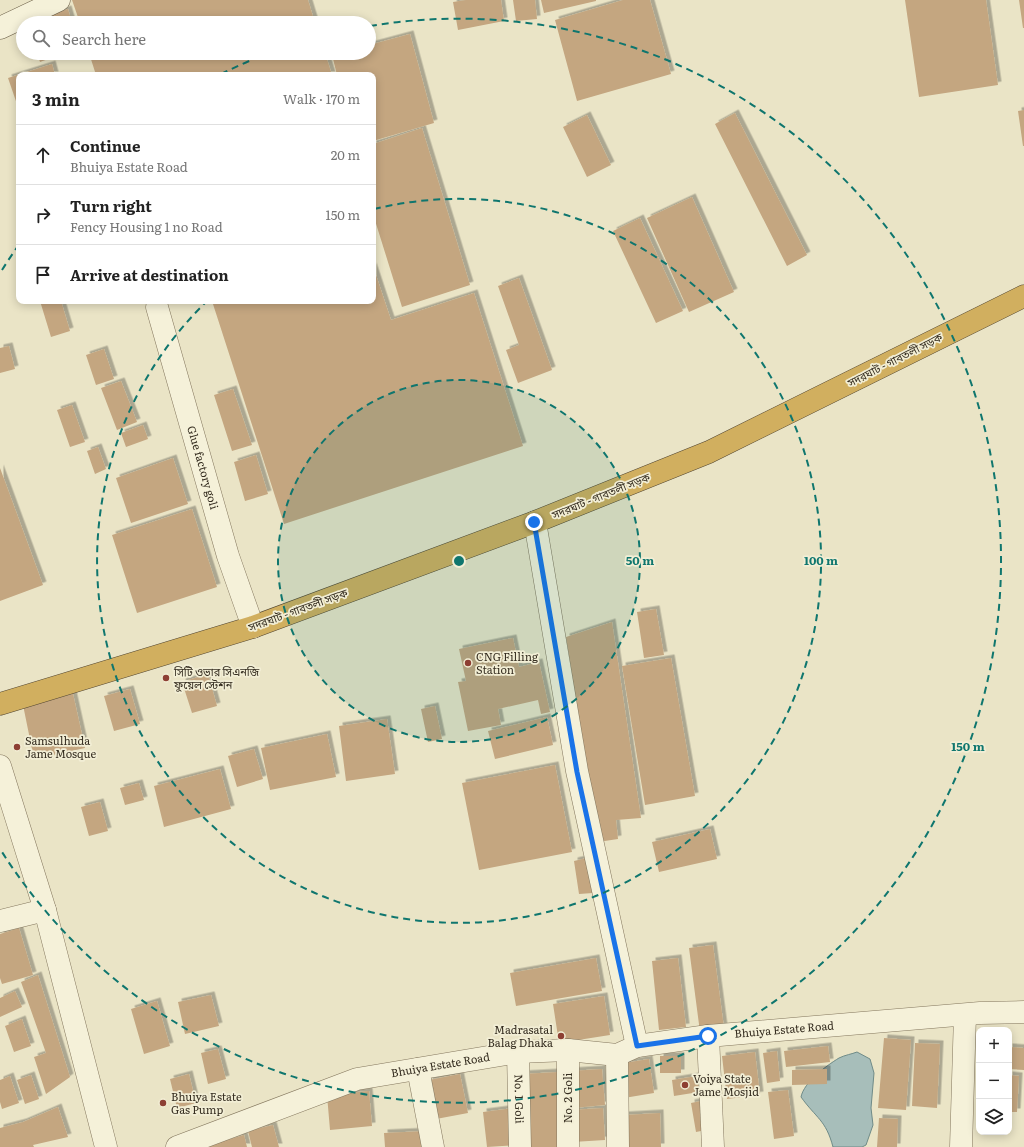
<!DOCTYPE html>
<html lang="en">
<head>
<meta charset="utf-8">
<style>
	:root { --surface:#fff; --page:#f2f2f2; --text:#222; --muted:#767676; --line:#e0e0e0 }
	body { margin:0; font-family:Literata,"Noto Sans Bengali",serif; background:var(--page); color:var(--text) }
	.controls { position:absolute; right:12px; bottom:12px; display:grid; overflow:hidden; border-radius:8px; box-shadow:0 2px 10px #0003 }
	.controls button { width:36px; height:36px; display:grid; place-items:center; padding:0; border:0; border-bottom:1px solid var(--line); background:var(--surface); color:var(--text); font:20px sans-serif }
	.stop { position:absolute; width:12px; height:12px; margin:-9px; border:3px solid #1a73e8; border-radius:50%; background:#fff }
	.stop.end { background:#1a73e8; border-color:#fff; box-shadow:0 1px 4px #0008 }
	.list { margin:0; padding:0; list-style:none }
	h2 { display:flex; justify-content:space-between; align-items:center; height:52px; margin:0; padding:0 16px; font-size:17px }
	h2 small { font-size:13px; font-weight:400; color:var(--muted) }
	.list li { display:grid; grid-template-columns:26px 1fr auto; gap:12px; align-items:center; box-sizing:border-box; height:60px; padding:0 16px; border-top:1px solid var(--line) }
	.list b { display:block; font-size:15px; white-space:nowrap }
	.list p { margin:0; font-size:13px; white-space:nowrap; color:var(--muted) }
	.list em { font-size:13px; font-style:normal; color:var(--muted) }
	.icon { flex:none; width:22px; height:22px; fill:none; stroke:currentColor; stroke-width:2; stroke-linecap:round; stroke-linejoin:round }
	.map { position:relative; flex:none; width:1024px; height:1147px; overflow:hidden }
	.search { position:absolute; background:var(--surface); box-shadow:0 2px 10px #0003; left:16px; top:16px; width:360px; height:44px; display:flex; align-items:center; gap:10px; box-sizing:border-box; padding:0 14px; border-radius:22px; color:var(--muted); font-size:15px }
	.panel { position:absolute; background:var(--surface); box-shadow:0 2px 10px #0003; left:16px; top:72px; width:360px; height:232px; border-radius:8px }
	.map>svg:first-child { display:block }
</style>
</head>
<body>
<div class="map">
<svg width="1024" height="1147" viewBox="0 0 1024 1147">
	<defs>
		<filter id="shadow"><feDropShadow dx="3.5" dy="-3.5" stdDeviation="0" flood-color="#0004"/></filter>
	</defs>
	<rect width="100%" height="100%" fill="#eae4c6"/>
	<path fill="#a7beba" stroke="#6f8b88" d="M857,1052L870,1059L874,1073L871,1108L873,1125L866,1145L862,1147H833C826,1120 816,1118 801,1097C804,1082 826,1066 839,1058C845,1055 852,1054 857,1052Z"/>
	<path fill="#c4a680" filter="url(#shadow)" d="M72,0H308L315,23H80Z
		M466,0H501L504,21L458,30L453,2Z
		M513,0H535L537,19L516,21Z
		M541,0H596V1L544,13Z
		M623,0H650L671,74L577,101L555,20Z
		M905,0H986L998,85L919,97Z
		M1019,0H1024V28H1023Z
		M68,9L72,23H26Z
		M410,34L434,123L373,141V75H337L332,55L340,53H369V45Z
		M37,53H65L40,62Z
		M89,53H325L332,75H96Z
		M52,64L55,75H19V110L8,78Z
		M1024,110V146H1023L1018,111Z
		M735,113L807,255L787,266L715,124Z
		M587,115L611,165L587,177L563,127Z
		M422,128L470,285L402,307L373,214V144Z
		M692,197L734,292L689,312L647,218Z
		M640,218L683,311L656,323L613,231Z
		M373,266L391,320L474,293L523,446L284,524L212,301H373Z
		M519,278L552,370L518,383L506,350L519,345L498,286Z
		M40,301H61L70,331L51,337Z
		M9,346L15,369L0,373V348Z
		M104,349L114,379L96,385L86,355Z
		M121,381L137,422L117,430L101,388Z
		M233,389L252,445L232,451L214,395Z
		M72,405L85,442L70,447L57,410Z
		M143,425L148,439L126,447L121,433Z
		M98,447L106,469L95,474L87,451Z
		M256,455L268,494L245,501L234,462Z
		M173,458L188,504L131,523L116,478Z
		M0,468L43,585L0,601Z
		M192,509L217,587L137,613L112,535Z
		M656,609L664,655L644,658L637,612Z
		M612,622L641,818L616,820L618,839L598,842L566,637Z
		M513,638L519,667L539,662L550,712L541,714L538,700L498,709L501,725L468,731L458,682L466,681L459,649Z
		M671,658L695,796L645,805L622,666Z
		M208,674L217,706L192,713L182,682Z
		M130,689L140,724L114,731L104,696Z
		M73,694L85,748L34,759L23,705Z
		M435,706L442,739L428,742L421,709Z
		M547,717L553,745L495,759L488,731Z
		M387,719L395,774L346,781L339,726Z
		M327,734L336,777L270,790L261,748Z
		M254,749L263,779L237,787L228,756Z
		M555,765L572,852L479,870L462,783Z
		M220,769L231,809L164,827L154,786Z
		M139,783L144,800L125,805L120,788Z
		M100,802L108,831L89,836L81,807Z
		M710,829L717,859L659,872L652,842Z
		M587,858L593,893L579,894L574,861Z
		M19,928L33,975L2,984L0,978V934Z
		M713,945L724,1028L700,1032L689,948Z
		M596,958L602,991L516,1006L510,973Z
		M678,958L686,1027L659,1030L652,961Z
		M38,975L70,1077L46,1094L34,1057L46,1053L21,982Z
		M15,991L22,1007L0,1017V998Z
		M211,995L219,1026L185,1034L178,1002Z
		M604,996L610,1035L559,1043L553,1004Z
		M157,1001L170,1046L144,1054L131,1009Z
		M22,1019L31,1046L14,1052L5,1026Z
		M884,1038L911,1040L906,1110L878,1108Z
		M915,1043L940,1044L937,1108L912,1106Z
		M828,1046L830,1062L786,1067L784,1051Z
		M1009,1047L1024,1048V1070L1009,1069Z
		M218,1049L226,1079L208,1084L201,1053Z
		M777,1051L780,1081L767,1083L763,1053Z
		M755,1052L760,1095L727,1099L722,1056Z
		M660,1056H681V1073H660Z
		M649,1059L654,1093L624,1098L618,1064Z
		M602,1069L605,1105L573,1108L570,1071Z
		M827,1069V1084L792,1085V1070Z
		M559,1072L563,1147H526L522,1074Z
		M189,1074L196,1103L177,1108L170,1079Z
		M460,1074L468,1113L436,1119L429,1080Z
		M31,1075L39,1099L25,1104L17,1080Z
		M1009,1075L1019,1076L1017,1112H1009Z
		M10,1076L19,1103L2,1109L0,1102V1080Z
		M697,1076L699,1092L674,1096L672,1080Z
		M788,1090L794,1136L774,1139L768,1092Z
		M369,1091L372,1126L330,1130L327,1095Z
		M701,1101L706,1130L696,1132L691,1103Z
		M58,1107L68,1137L33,1145L34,1147H0V1128L23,1122Z
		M513,1108L518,1145L487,1147L483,1112Z
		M603,1108L605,1140L573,1142L571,1110Z
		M660,1113L661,1147H626L625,1115Z
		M879,1118L898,1119L897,1147H877Z
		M273,1125L279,1147H252L248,1131Z
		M427,1131L428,1147H385L384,1133Z
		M244,1135L247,1147H202Z"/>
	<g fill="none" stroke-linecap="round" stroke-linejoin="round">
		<defs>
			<g id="street">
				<path id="s1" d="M157,307L228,556L253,627"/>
				<path d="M535,522L577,771L637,1046"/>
				<path d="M0,766L45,910L106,1147"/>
				<path d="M0,921L45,910"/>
				<path d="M708,1036L713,1147"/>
				<path d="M568,1050V1147"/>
				<path id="s2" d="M518,1052L520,1147"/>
				<path d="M617,1055L618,1147"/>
				<path d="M418,1069L433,1147"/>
				<path id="s3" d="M177,1147L357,1079L518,1052L568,1050L617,1055L637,1046L708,1036L980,1013L1024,1012"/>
				<path d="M961,1147L965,1015"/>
			</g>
			<path id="secondary" d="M0,28L59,0"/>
			<path id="highway" d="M0,704L253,627L535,522L709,452L1024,296"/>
		</defs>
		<use href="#street" stroke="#84775e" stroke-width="23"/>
		<use href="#secondary" stroke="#655841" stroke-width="23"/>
		<use href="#highway" stroke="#524531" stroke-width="23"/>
		<use href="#street" stroke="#f5f1d9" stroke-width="22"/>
		<use href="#secondary" stroke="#f5f1d9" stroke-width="22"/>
		<use href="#highway" stroke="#d1af5f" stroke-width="22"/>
	</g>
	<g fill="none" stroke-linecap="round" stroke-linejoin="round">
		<path stroke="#1a73e8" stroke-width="5" d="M534,522L577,772L637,1046L708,1036"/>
	</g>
	<circle cx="459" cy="561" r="181" fill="#0f766e" fill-opacity=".12"/>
	<g fill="none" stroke="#0f766e" stroke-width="2" stroke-dasharray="7 5">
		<circle cx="459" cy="561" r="181"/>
		<path d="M374 209A362 362 0 1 1 205 303"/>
		<path d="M2 270A542 542 0 0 1 18 246M221 74A542 542 0 0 1 269 53M370 26A542 542 0 1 1 2 852"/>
	</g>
	<g fill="#8d3f33" stroke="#f2eed5" stroke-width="1.5">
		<circle cx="468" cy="663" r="4"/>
		<circle cx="166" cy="678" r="4"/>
		<circle cx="17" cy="747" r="4"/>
		<circle cx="561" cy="1036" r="4"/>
		<circle cx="685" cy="1085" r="4"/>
		<circle cx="163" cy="1103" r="4"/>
	</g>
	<g text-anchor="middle" stroke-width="3.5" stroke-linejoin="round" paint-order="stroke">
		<g font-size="11" fill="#352d20" stroke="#f2eed5">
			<text transform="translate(895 360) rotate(-27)" y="4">সদরঘাট - গাবতলী সড়ক</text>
			<text dy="4" stroke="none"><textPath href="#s1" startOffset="167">Glue factory goli</textPath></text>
			<text transform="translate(601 496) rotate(-22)" y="4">সদরঘাট - গাবতলী সড়ক</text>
			<text transform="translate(298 610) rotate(-20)" y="4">সদরঘাট - গাবতলী সড়ক</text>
			<text dy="4" stroke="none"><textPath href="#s3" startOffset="625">Bhuiya Estate Road</textPath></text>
			<text dy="4" stroke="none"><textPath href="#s3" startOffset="277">Bhuiya Estate Road</textPath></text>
			<text transform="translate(568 1098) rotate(-90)" y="4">No. 2 Goli</text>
			<text dy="4" stroke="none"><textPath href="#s2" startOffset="47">No. 1 Goli</textPath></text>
		</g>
		<g font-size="11" fill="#352d20" stroke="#f2eed5" text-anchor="start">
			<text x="476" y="661">CNG Filling<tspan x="476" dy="13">Station</tspan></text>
			<text x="174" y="676">সিটি ওভার সিএনজি<tspan x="174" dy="13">ফুয়েল স্টেশন</tspan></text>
			<text x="25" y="745">Samsulhuda<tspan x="25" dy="13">Jame Mosque</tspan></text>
			<text x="553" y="1034" text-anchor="end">Madrasatal<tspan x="553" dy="13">Balag Dhaka</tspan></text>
			<text x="693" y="1083">Voiya State<tspan x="693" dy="13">Jame Mosjid</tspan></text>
			<text x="171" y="1101">Bhuiya Estate<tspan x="171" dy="13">Gas Pump</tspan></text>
		</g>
	</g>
	<circle cx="459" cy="561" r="6" fill="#0f766e" stroke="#f2eed5" stroke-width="2"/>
	<g font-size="12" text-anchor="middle" font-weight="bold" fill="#0f766e" stroke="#f2eed5" stroke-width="3.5" stroke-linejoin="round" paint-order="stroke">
		<text x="640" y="565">50 m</text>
		<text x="821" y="565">100 m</text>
		<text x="968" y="751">150 m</text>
	</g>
</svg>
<div class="controls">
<button>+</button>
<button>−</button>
<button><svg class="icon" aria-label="layers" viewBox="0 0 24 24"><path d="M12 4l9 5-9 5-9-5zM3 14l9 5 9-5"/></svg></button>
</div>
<div class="stop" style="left:708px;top:1036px"></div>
<div class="stop end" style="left:534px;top:522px"></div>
<div class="search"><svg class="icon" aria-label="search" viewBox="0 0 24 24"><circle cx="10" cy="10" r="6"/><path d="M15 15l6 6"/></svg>Search here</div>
<section class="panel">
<h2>3 min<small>Walk · 170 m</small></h2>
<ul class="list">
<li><svg class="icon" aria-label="ahead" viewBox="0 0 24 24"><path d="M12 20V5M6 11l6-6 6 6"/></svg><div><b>Continue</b><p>Bhuiya Estate Road</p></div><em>20 m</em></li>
<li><svg class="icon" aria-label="right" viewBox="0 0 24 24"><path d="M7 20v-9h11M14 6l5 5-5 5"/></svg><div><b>Turn right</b><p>Fency Housing 1 no Road</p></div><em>150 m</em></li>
<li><svg class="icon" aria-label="arrive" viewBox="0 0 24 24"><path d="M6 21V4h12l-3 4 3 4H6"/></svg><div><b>Arrive at destination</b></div></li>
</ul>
</section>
</div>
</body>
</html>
